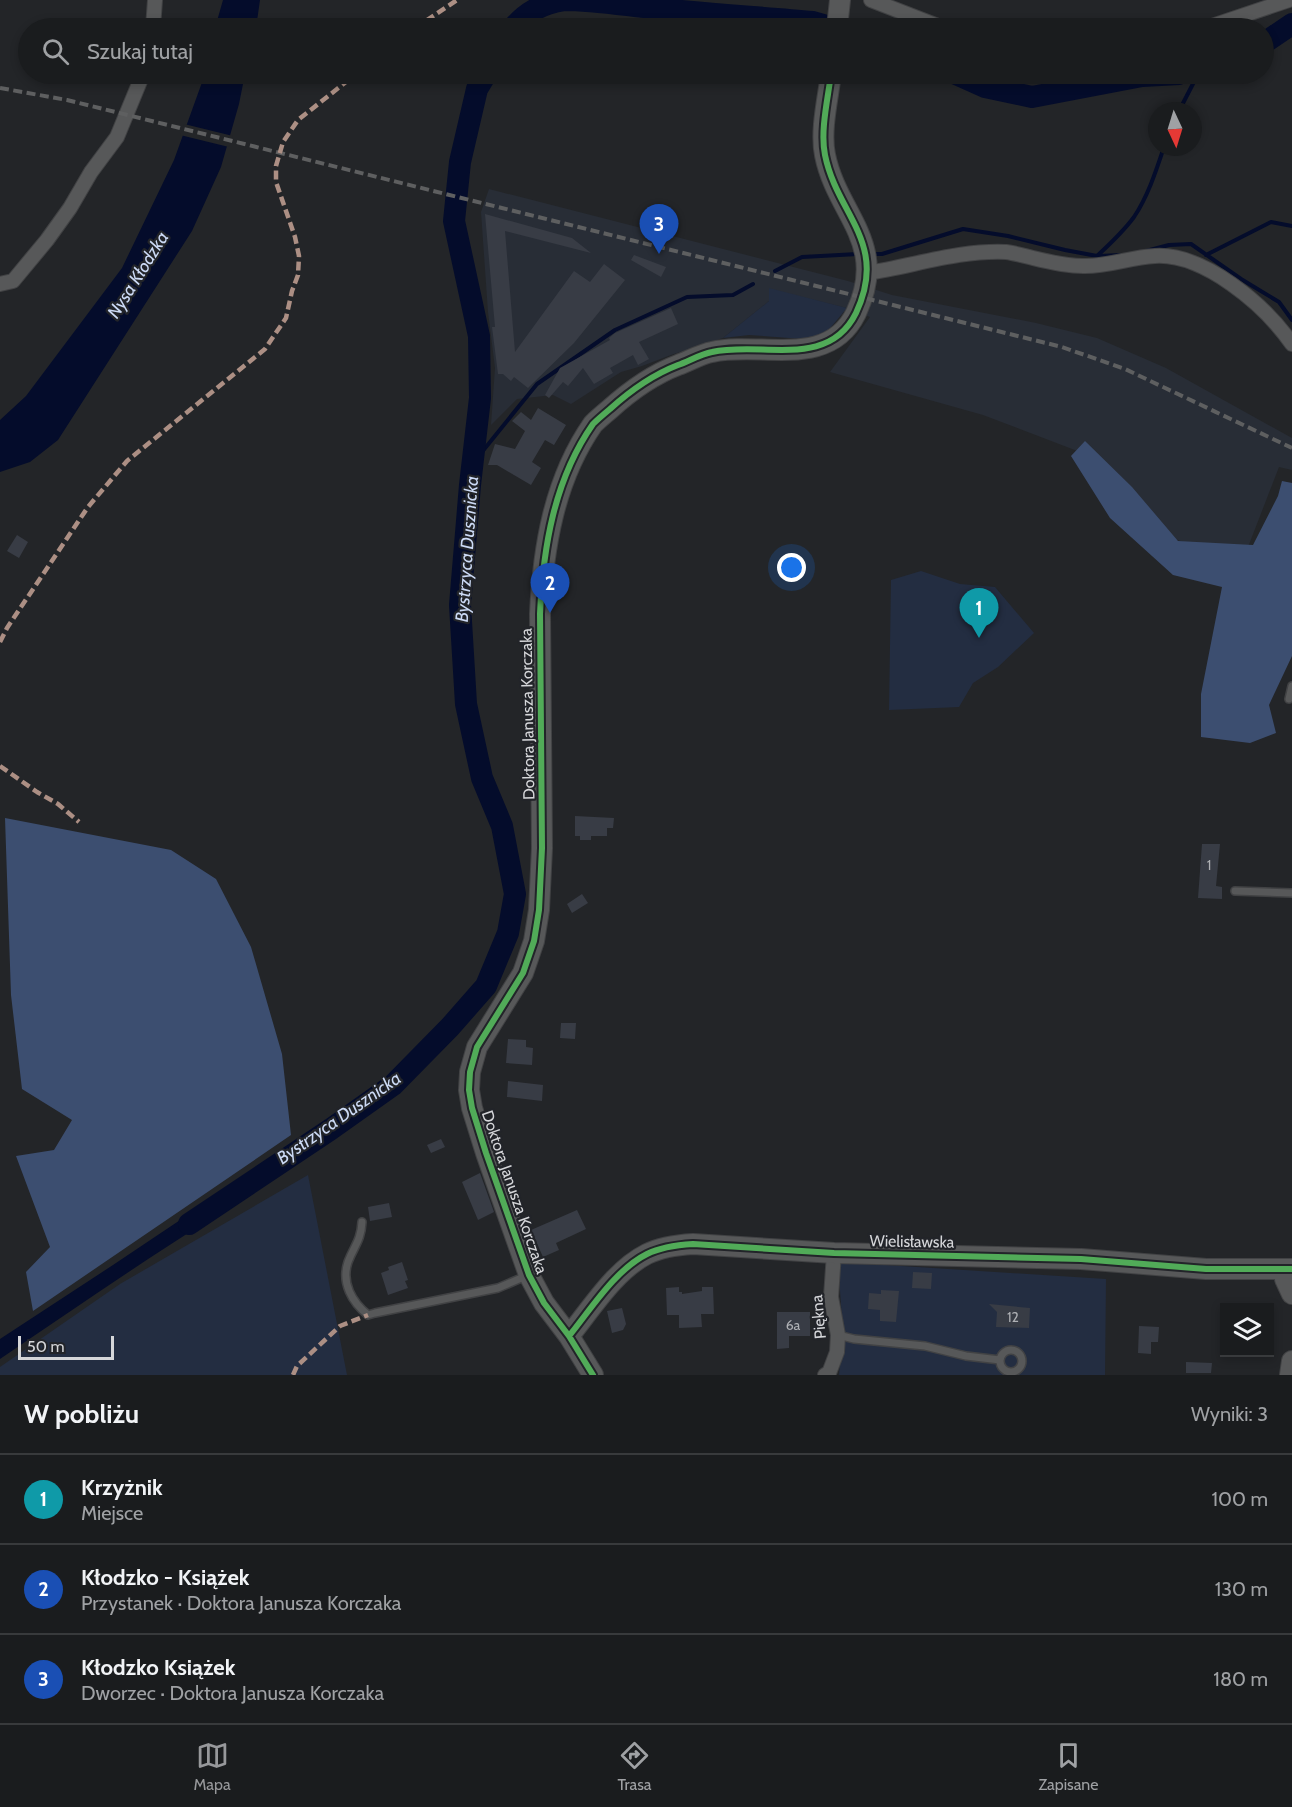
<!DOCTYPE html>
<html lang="pl">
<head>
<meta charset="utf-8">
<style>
	:root { --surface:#1a1c1e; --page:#232527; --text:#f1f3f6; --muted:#9fa1a4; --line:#383a3c; --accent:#97989b }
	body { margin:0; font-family:Cabin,sans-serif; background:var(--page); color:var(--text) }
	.controls { position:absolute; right:18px; bottom:18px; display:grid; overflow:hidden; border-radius:0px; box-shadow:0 3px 9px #0003 }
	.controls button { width:54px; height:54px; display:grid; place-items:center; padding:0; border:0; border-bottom:2px solid var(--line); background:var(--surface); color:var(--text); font:30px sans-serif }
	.compass { position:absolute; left:1148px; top:102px; width:54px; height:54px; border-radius:50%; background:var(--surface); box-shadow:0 3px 9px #0003; rotate:176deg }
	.scale { position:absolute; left:18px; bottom:15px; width:96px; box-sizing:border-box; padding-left:6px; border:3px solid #d5d6d9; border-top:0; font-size:16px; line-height:21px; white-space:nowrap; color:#d5d6d9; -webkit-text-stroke:4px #222429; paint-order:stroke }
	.you { position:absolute; left:792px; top:568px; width:21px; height:21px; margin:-15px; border:4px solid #fff; border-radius:50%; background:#1a73e8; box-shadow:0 0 0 9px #1a73e833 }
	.badge { display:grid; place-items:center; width:39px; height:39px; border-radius:50%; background:var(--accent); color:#fff; font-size:20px; font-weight:700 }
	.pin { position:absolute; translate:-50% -50px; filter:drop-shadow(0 2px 3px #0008) }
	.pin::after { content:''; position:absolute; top:32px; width:21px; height:18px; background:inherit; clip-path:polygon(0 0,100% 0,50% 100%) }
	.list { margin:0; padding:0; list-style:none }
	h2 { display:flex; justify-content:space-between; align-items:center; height:78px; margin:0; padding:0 24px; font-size:26px }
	h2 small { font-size:20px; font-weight:400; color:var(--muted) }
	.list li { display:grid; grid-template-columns:39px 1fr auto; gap:18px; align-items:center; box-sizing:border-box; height:90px; padding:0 24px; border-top:2px solid var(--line) }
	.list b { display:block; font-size:22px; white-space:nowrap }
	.list p { margin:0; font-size:20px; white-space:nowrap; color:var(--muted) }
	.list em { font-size:20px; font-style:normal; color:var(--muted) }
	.icon { flex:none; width:33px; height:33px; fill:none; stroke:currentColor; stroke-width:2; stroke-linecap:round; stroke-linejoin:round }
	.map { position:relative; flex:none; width:1292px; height:1375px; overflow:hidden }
	.search { position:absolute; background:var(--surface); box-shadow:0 3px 9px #0003; left:18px; right:18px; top:18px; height:66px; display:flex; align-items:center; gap:15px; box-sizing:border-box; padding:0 21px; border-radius:33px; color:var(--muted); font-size:22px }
	.sheet { height:348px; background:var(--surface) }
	nav { display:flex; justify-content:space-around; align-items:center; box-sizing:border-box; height:84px; border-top:2px solid var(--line); background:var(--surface); font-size:16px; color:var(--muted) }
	nav a { display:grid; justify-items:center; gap:3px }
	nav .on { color:var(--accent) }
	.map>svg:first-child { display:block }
</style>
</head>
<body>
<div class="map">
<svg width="1292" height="1375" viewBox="0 0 1292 1375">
	<rect width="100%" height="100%" fill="#232528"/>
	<path fill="#282d36" d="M489,189L848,281L892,295L1036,323L1097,338L1166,368L1292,438V470L1279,467L1243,560L1141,529L1093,457L983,415L830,372L870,317L847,308L769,289V301L723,338L671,355L642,366L621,372L571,404L553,395L517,399L491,425L495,368L488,312L481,212Z"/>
	<path fill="#232d41" d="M769,288L847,308L826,333L803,339L749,335L723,338L769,301Z
		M921,571L960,584L995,587L1034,633L998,667L973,683L959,707L889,710L891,580Z
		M308,1175L347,1375H0V1367L120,1284Z
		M838,1262L1106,1279L1105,1375H839L843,1333Z"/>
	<path fill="#3c4e70" d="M1085,441L1132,487L1178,541L1253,545L1278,496L1282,481L1292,483V656L1269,705L1276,733L1250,743L1201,737V694L1222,587L1173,575L1110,518L1071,456Z
		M5,818L171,850L216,879L251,947L282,1054L291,1135L33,1311L26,1272L50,1247L16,1156L54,1150L72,1120L22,1089L11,995Z"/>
	<path fill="#040c2b" d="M223,0H260L256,28H215Z
		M205,74H245L239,104L221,167L192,231L58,440L30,462L0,472V420L26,396L122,268L174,160Z
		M216,1196L212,1218C140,1263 71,1311 0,1359V1339L113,1265Z"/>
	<path fill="#232528" d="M184,124L233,136L229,147L180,135Z"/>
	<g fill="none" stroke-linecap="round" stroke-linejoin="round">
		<path stroke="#040c2b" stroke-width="4" d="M1179,111L1198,74
			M1146,251L1169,245L1191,244L1241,279L1279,302L1292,320
			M871,254H882L963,229L1008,236L1065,250L1097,256C1110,244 1123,232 1134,217C1148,196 1156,171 1164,147
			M1206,255L1271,222L1292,226
			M1099,256L1121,255
			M775,271L802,257L858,254
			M473,463L537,384L615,330L687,297L733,295L753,284"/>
		<path stroke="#040c2b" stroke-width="22" d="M513,28C526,12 543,3 564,0C593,0 623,5 652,8C705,14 759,17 813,22L834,28
			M1264,43L1292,24
			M956,74L985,87L1032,97L1142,76L1179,74
			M189,1224L331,1129L393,1085L450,1027L486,986L508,933L515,894L502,826L482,778L466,704L460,605L470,485L480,398L479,336L454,221L460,162L477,89L486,74"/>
	</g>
	<path fill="#383c45" d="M485,214L572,238L591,253L505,231L515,352L574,271L590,282L604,264L625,280L574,343L528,388L514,377L511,381L503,374H498L492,327H495Z
		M634,255L666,267L661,277L631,260Z
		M671,308L678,324L639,342L649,359L638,365L633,355L610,368L613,373L594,384L583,368L568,386L563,382L549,398L545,395L560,368L610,340L609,338L615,333Z
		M538,408L566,425L554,445L545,440L532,462L541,468L531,485L497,465H488L495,444L515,449L525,431L512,421L521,412L531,420Z
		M17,535L28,542L19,558L7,551Z
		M575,816L614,818L613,828H607V836H591V840H580V836H575Z
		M1202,844H1220L1216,886L1222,887V899L1198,898Z
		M582,894L588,903L572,913L567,904Z
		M561,1023H576L575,1039L560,1038Z
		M508,1039L526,1040V1047L533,1048L532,1065L506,1063Z
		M508,1081L543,1085L542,1101L507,1097Z
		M441,1139L445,1147L431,1153L427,1145Z
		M480,1173L494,1212L478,1220L462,1182Z
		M389,1203L392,1217L370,1221L368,1207Z
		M577,1210L586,1229L556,1243L559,1250L543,1257L531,1230Z
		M402,1262L408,1280L405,1281L408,1288L388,1295L381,1273L389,1270L388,1267Z
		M913,1272L932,1273L931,1289L912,1288Z
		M679,1287V1292H682V1294L702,1291V1287H713L714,1314H701L702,1327L679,1328V1315H667L666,1288Z
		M881,1290L899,1291L896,1322L880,1321V1310L868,1309L869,1293L881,1294Z
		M989,1304L1030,1308L1029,1328L996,1327L997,1312Z
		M622,1308L626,1324L623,1330L612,1333L607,1311Z
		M777,1312H810V1336H789V1348L777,1349Z
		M1139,1326L1159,1327L1158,1342H1151V1354L1138,1353Z
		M1186,1362L1212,1363L1211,1373H1186Z"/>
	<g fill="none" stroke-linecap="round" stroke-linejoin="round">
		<defs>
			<path id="lane" d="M1289,699L1292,686
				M1235,891L1292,893
				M362,1222C361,1241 354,1246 348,1262C341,1283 352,1302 368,1315L375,1313L498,1288L526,1276
				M838,1335L854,1339L925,1346L966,1356L1000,1360
				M1000 1361a11 11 0 1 1 22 0a11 11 0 1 1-22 0Z"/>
			<path id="street" d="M871,0L943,28
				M153,28L155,0
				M1206,28L1289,0
				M867,273C914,266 958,250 1006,252C1015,253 1024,256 1033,258C1049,262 1066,266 1083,266C1107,267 1130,257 1155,256C1204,253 1265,305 1292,344
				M0,284L13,281L47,240L70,208L91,172L117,137L143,74
				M825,1375L829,1373L837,1352L838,1335L831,1297L834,1253"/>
			<path id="secondary" d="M837,28L840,0
				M1285,1269V1279L1292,1294
				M569,1336C591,1309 615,1270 647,1254C661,1247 677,1245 693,1244L834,1253L1081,1259L1206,1269H1292
				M593,1375L569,1336L544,1303L529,1275L486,1153L472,1108L469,1090L470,1072L477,1047L523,973L534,941L539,910L542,848L540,614C543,548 554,480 593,424C598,419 604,414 610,409C631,390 652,375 678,365C689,361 701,354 712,352C761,341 828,370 856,313C889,243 837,215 825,155C820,131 828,98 831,74
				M1290,1375L1292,1361"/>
		</defs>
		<use href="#lane" stroke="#414244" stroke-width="10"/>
		<use href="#street" stroke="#414244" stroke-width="16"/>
		<use href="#secondary" stroke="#414244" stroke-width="22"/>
		<use href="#lane" stroke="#575859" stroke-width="7"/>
		<use href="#street" stroke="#575859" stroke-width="14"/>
		<use href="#secondary" stroke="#575859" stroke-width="20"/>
		<path stroke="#5e5f60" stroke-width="4" stroke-dasharray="9 4.5" stroke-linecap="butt" d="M0,88L67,100L1062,347L1125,369L1292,448"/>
		<path stroke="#ac8f84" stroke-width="4.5" stroke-dasharray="9 4.5" stroke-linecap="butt" d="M415,28L457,0
			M0,642L7,628L88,507L127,461L265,349L286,318L292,291L298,275L299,256L295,237L276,182V166L283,142L298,120L356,74
			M0,766L37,792L58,804L79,822
			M293,1375L297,1366L340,1326L368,1315"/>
		<defs>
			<path id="cycleway" d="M569,1336C591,1309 615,1270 647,1254C661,1247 677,1245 693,1244L834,1253L1081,1259L1206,1269H1292
				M593,1375L569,1336L544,1303L529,1275L486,1153L472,1108L469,1090L470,1072L477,1047L523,973L534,941L539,910L542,848L540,614C543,548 554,480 593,424C598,419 604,414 610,409C631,390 652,375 678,365C689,361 701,354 712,352C761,341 828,370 856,313C889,243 837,215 825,155C820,131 828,98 831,74"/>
		</defs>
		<use href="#cycleway" stroke="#222429" stroke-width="10"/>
		<use href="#cycleway" stroke="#51ab58" stroke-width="6"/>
	</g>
	<g text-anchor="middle" stroke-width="4.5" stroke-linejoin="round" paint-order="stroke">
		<g font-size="14" fill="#aeb0b4">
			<text x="1209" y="870">1</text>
			<text x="1013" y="1322">12</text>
			<text x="793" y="1330">6a</text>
		</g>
		<g font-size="16" fill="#d5d6d9" stroke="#222429">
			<text transform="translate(527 714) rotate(-91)" y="6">Doktora Janusza Korczaka</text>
			<text transform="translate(515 1192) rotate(71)" y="6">Doktora Janusza Korczaka</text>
			<text transform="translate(912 1241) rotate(1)" y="6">Wielisławska</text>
			<text transform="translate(818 1317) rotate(-95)" y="6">Piękna</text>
		</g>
		<g font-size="18" font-style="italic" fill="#ccdaf5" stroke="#222429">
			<text transform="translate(138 275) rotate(-58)" y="6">Nysa Kłodzka</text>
			<text transform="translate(467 549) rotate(-86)" y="6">Bystrzyca Dusznicka</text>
			<text transform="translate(339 1118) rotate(-35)" y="6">Bystrzyca Dusznicka</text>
		</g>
	</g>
</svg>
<div class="controls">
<button><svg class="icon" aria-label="layers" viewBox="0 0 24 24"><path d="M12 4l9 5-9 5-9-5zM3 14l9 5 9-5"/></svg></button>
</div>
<svg class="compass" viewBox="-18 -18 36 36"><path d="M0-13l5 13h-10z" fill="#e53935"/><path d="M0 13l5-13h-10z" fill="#9fa1a4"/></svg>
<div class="scale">50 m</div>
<div class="you"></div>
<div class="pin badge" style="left:979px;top:638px;background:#0f9aa8">1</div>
<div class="pin badge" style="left:550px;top:613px;background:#1a4fb4">2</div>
<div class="pin badge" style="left:659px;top:254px;background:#1a4fb4">3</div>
<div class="search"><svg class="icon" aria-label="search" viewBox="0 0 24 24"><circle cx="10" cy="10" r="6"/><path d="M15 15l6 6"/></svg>Szukaj tutaj</div>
</div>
<section class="sheet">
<h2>W pobliżu<small>Wyniki: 3</small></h2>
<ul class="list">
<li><span class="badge" style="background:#0f9aa8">1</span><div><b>Krzyżnik</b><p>Miejsce</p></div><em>100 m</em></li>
<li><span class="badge" style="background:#1a4fb4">2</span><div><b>Kłodzko - Książek</b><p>Przystanek · Doktora Janusza Korczaka</p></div><em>130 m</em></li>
<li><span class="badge" style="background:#1a4fb4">3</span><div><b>Kłodzko Książek</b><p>Dworzec · Doktora Janusza Korczaka</p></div><em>180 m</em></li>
</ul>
</section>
<nav>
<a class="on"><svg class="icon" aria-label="map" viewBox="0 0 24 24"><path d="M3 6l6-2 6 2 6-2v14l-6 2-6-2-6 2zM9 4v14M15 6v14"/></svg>Mapa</a>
<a><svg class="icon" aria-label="directions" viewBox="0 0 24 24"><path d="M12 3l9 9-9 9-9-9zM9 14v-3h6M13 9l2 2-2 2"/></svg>Trasa</a>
<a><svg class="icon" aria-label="saved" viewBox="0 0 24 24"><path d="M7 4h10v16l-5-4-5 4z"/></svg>Zapisane</a>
</nav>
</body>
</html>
